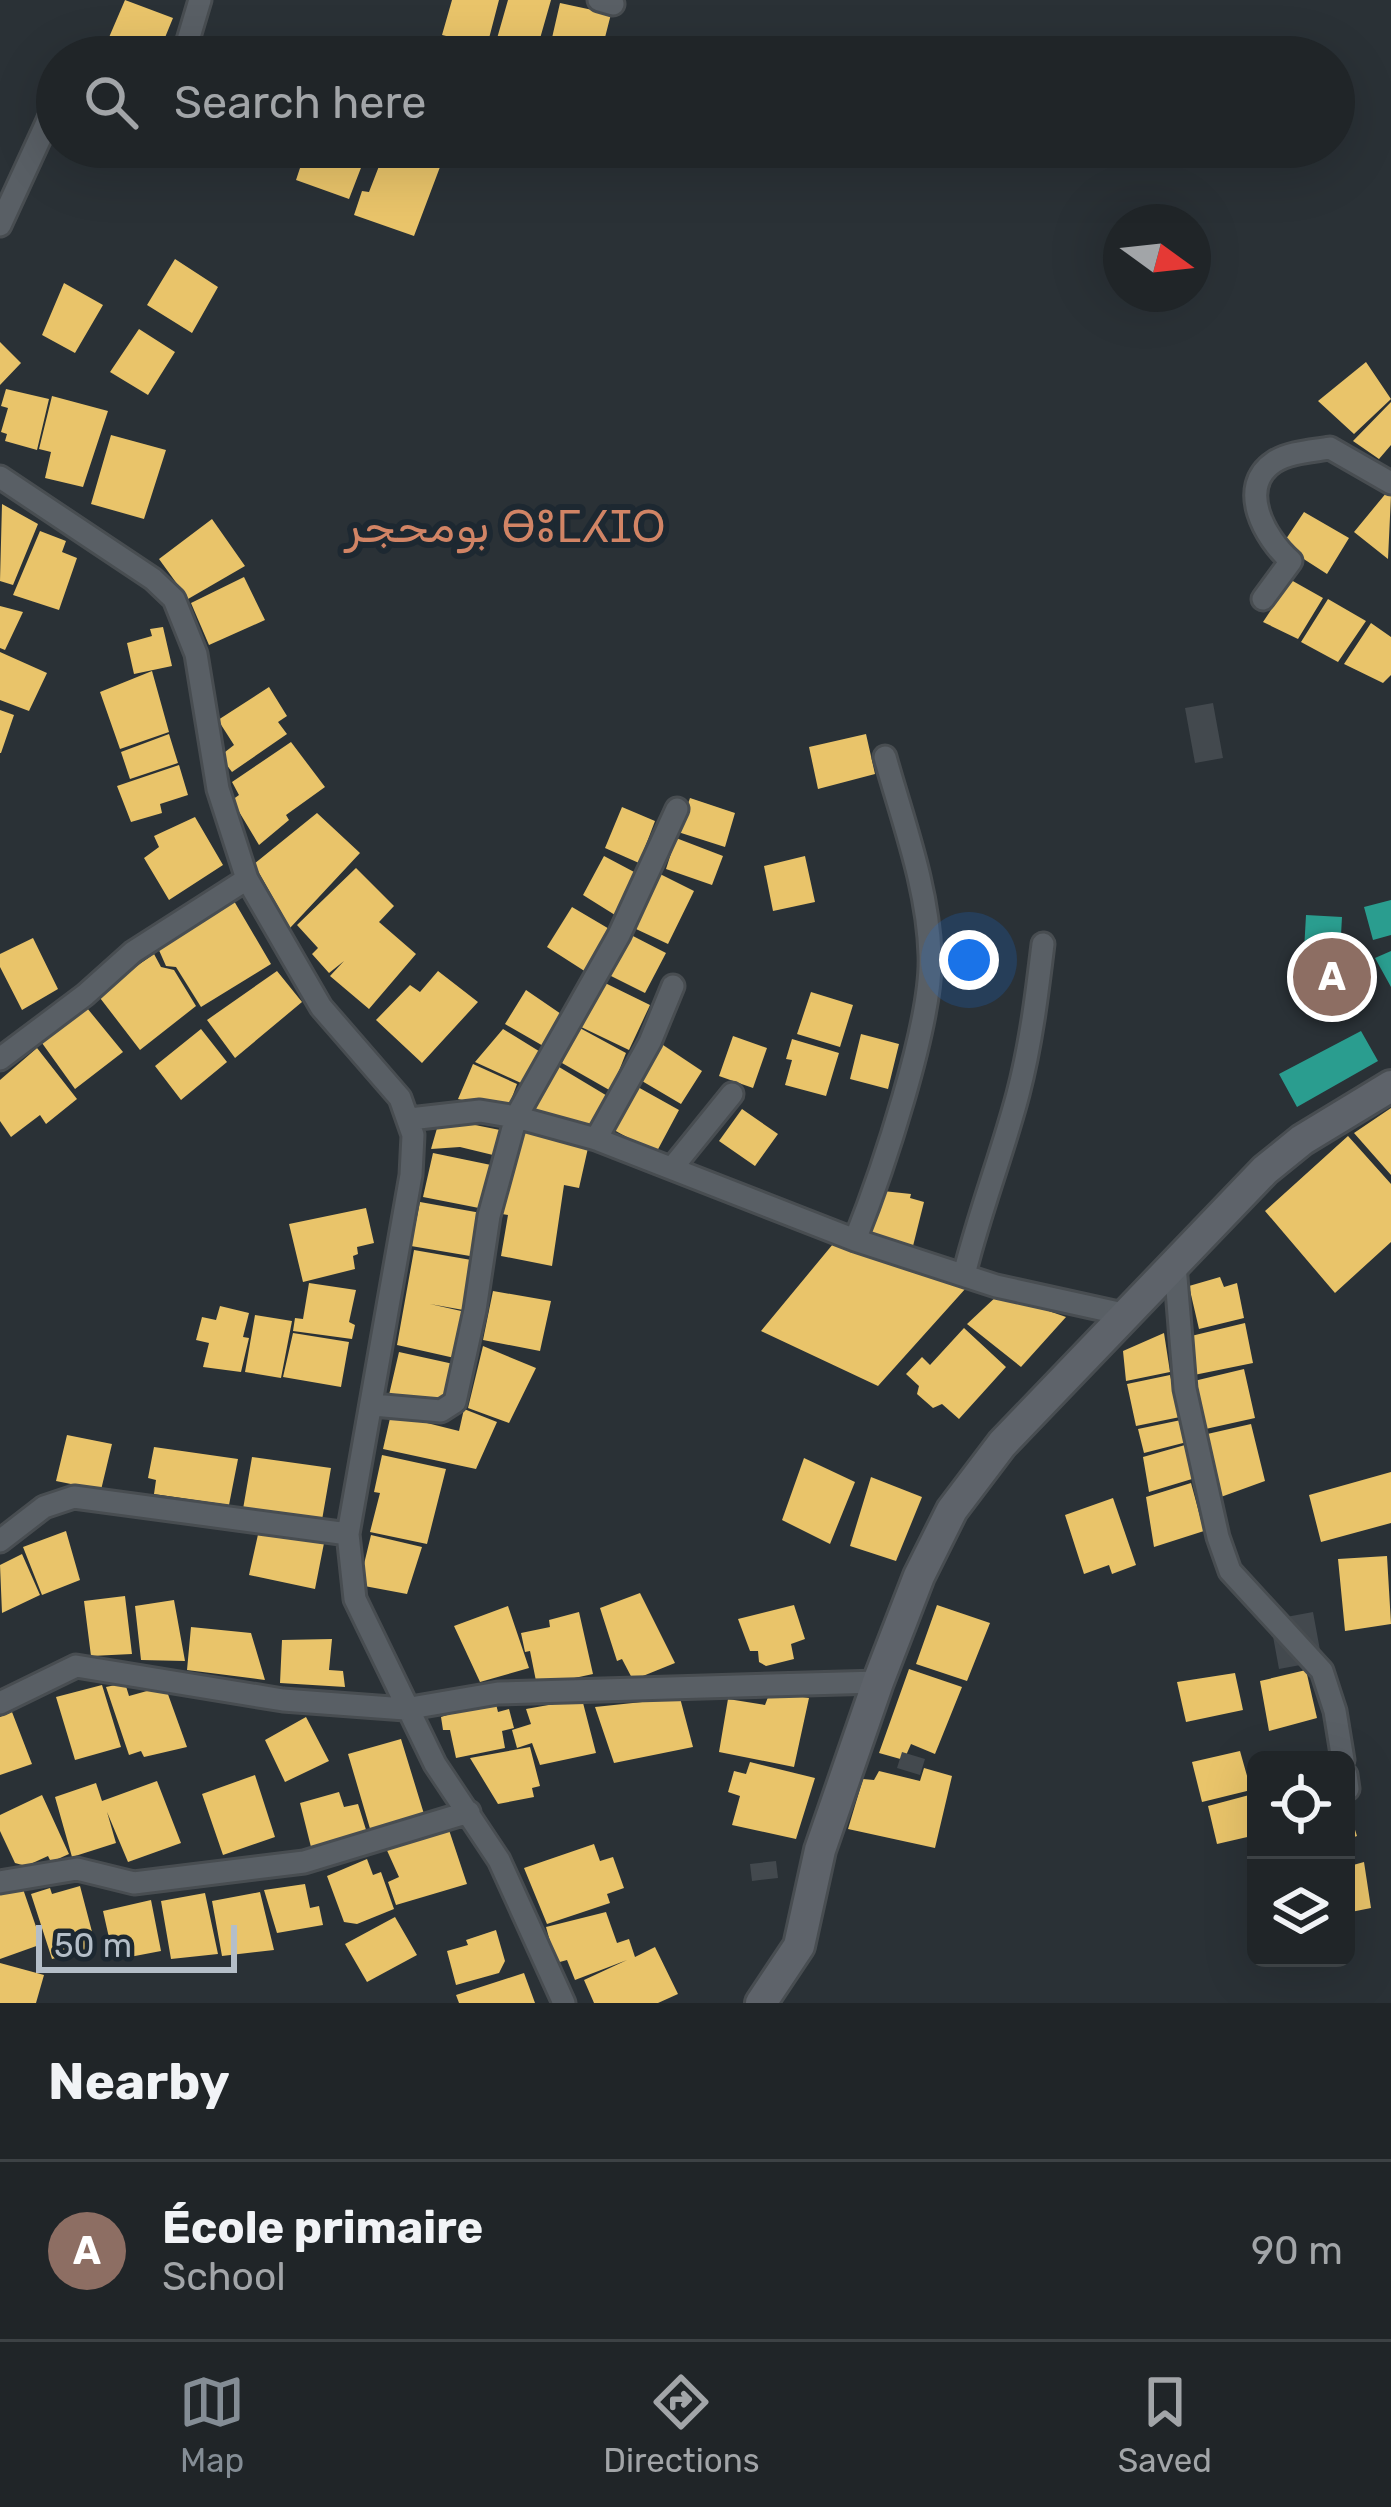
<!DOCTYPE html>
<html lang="en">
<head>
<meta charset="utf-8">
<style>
	:root { --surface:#202528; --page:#2d3134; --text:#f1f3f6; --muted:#a2a5a8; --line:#3d4245; --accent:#848d95 }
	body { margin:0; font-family:Rubik,"Noto Sans Arabic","Noto Sans Tifinagh",sans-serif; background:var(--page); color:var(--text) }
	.controls { position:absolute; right:36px; bottom:36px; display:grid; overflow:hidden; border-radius:18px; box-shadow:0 12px 48px #0002 }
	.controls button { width:108px; height:108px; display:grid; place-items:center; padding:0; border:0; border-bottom:3px solid var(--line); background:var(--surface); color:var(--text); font:60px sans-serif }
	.compass { position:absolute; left:1103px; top:204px; width:108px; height:108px; border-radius:50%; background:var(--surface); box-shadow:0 12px 48px #0002; rotate:105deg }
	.scale { position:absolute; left:36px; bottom:30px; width:201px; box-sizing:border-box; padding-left:12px; border:6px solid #b4bec8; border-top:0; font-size:33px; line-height:42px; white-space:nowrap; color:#b4bec8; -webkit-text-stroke:9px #1d2831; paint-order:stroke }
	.you { position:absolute; left:969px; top:960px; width:42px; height:42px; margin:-30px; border:9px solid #fff; border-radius:50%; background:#1a73e8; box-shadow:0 0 0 18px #1a73e833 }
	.badge { display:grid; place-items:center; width:78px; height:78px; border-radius:50%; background:var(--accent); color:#fff; font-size:39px; font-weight:700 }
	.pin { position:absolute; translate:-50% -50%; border:6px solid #fff; box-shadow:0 3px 12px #0006 }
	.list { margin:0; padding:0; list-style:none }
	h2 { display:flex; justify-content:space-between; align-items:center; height:156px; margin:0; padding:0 48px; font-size:51px }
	h2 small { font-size:39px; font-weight:400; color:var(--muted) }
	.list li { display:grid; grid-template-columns:78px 1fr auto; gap:36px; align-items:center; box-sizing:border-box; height:180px; padding:0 48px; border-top:3px solid var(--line) }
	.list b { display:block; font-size:45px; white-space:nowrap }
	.list p { margin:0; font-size:39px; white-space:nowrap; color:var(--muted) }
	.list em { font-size:39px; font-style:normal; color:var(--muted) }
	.icon { flex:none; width:66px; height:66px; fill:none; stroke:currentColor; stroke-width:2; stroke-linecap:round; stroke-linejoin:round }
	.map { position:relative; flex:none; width:1391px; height:2003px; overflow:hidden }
	.search { position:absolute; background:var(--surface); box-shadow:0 12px 48px #0002; left:36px; right:36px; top:36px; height:132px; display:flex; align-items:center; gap:30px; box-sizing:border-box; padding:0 42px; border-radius:66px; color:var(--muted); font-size:45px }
	.sheet { height:336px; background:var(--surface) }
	nav { display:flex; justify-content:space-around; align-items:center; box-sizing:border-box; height:168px; border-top:3px solid var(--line); background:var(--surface); font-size:33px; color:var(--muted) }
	nav a { display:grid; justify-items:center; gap:6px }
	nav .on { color:var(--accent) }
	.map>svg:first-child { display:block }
</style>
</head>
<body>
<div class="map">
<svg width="1391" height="2003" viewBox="0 0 1391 2003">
	<rect width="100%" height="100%" fill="#2a3136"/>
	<path fill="#e9c46a" d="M125,0L173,18L157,57H123L104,49Z
		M452,0H499L487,46L442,35Z
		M508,0H551L537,49L496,42Z
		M560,3L611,14L600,57L549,51Z
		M191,147H232L229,159Z
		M307,147H369L349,199L296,180Z
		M431,147H482L477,158L447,148L445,153Z
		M386,148L440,167L414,236L354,215L362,191L369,192Z
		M175,259L218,287L192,333L147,305Z
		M64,283L103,305L75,353L42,335Z
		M139,329L175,352L148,395L110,372Z
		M0,342L21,363L0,385Z
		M1366,362L1391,399L1354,434L1318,401Z
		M6,389L49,399L37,450L5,441L7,434L1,432L8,408L1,406Z
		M52,396L108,411L83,487L45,478L51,452L39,449Z
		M1391,402V445L1379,459L1353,441Z
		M111,435L166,450L144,519L91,504Z
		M1387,492L1391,495L1388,559L1354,532Z
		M2,504L38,524L13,585L0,581Z
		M1304,512L1349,538L1327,574L1282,545Z
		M212,519L245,566L188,599L159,559Z
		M40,531L66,541L62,552L77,558L59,610L13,595Z
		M244,577L265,620L209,645L191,603Z
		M1291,580L1323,598L1298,639L1263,622Z
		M1328,599L1366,621L1338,662L1301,642Z
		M0,606L23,612L5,650L0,648Z
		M1371,623L1391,637V675L1383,683L1344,664Z
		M163,627L172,666L134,674L127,643L152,636L150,629Z
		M0,652L47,673L29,711L0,700Z
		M152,671L169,732L120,749L100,692Z
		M269,687L287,716L278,722L287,734L232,772L220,756L234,745L218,720Z
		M0,710L14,715L1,753H0Z
		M169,734L178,763L130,779L121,752Z
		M866,734L875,774L818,789L809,747Z
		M291,742L325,787L286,815L289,820L259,845L232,800L239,795L232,782Z
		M179,765L188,795L160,804L162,813L131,822L117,786Z
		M690,798L735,813L725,847L678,832Z
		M622,807L655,821L639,863L605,848Z
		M317,813L360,853L290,928L254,864Z
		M195,817L223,865L169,900L144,858L159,847L154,836Z
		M676,838L723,856L712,885L666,869Z
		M604,856L636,873L615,915L583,895Z
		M805,856L815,902L773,911L764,866Z
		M356,868L394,906L379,922L416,954L369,1009L330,976L344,961L329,973L312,954L318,948L297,925Z
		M660,874L694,891L668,944L636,929Z
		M234,901L271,964L201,1007L176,967L166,966L158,948Z
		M572,907L611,930L586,972L547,947Z
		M631,935L666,953L645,993L609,975Z
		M33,938L58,989L22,1010L0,967V954Z
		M154,954L161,967L174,970L196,1006L140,1050L97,994Z
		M277,971L302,1002L235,1058L207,1020Z
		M438,971L478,1002L422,1063L376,1020L410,985L420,992Z
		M601,981L650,1005L629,1050L579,1026Z
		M526,990L564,1016L545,1047L505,1024Z
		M811,992L853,1005L840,1047L797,1034Z
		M87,1008L123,1052L75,1089L42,1043Z
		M578,1027L626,1053L611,1091L562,1063Z
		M201,1029L227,1062L181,1100L155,1066Z
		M503,1029L542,1053L521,1083L475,1062Z
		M861,1034L899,1044L888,1089L850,1079Z
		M733,1036L767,1048L753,1088L719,1076Z
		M792,1039L839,1053L826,1096L785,1085L792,1060L786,1059Z
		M663,1045L702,1071L681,1104L642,1081Z
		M37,1048L77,1099L46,1124L40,1115L11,1137L0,1121V1080Z
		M473,1064L517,1084L507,1111L458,1099Z
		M559,1067L609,1097L591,1126L531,1111Z
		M636,1086L679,1110L656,1153L614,1130Z
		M1391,1108V1175L1354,1133Z
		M742,1109L778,1134L755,1166L719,1141Z
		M440,1118L500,1130L493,1155L460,1147L431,1149Z
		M516,1131L568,1140L567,1143L588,1148L579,1188L564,1185L552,1266L501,1256L508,1215L496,1213Z
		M1348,1136L1391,1184V1242L1335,1293L1265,1211Z
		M433,1153L491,1165L479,1208L423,1197Z
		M883,1191L911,1194L910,1198L924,1202L913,1246L871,1234Z
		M420,1202L481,1213L470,1256L411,1246Z
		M366,1208L374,1243L357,1247L358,1254L353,1256L355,1269L303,1282L289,1224Z
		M833,1244L966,1288L878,1386L761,1331Z
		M414,1250L477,1261L469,1311L430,1304L470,1313L459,1359L397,1345Z
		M1220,1277L1224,1287L1237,1283L1244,1318L1199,1329L1189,1286Z
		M309,1283L356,1290L349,1322L355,1325L352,1339L293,1331L295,1318L303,1319Z
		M493,1291L551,1301L540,1351L483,1340Z
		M999,1294L1066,1317L1021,1367L967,1324Z
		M220,1306L249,1313L243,1337L249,1338L241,1372L203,1367L209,1343L196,1340L202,1317L216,1320Z
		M255,1315L292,1321L281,1378L245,1372Z
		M1245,1323L1253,1363L1194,1375L1187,1337Z
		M964,1328L1006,1367L959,1419L942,1404L933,1408L917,1394L919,1386L906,1374L922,1357L930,1365Z
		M293,1333L349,1342L341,1387L283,1377Z
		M1164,1333L1170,1372L1126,1381L1123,1351Z
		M483,1346L536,1368L509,1423L468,1408Z
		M399,1352L458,1365L449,1403L389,1395Z
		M1244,1369L1255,1418L1201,1430L1194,1381Z
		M1170,1375L1180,1417L1136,1426L1127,1384Z
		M464,1409L497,1422L476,1469L383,1449L391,1414L459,1431Z
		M1181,1420L1187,1442L1144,1453L1138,1429Z
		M1251,1424L1265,1481L1218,1498L1203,1435Z
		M67,1435L112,1444L101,1490L56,1481Z
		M1185,1445L1192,1479L1149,1492L1143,1457Z
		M154,1447L238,1459L229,1505L154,1494L156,1480L148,1478Z
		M382,1455L446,1469L427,1544L370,1532L380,1493L374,1492Z
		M252,1457L331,1468L322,1520L243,1509Z
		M804,1458L855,1482L830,1544L782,1520Z
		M1391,1472V1523L1321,1542L1309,1495Z
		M871,1477L922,1497L896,1561L850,1546Z
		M1191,1483L1204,1531L1154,1547L1146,1497Z
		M1113,1498L1136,1565L1112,1574L1109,1565L1084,1574L1065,1515Z
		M259,1530L325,1538L315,1589L249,1575Z
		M66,1531L80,1580L42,1595L23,1547Z
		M371,1535L422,1547L407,1594L359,1585Z
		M22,1554L40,1595L2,1613L0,1565Z
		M1387,1556L1391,1624L1345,1631L1338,1559Z
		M640,1593L675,1663L633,1680L622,1659L617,1661L600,1608Z
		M125,1596L132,1654L91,1656L84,1601Z
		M174,1600L185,1661L141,1660L135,1606Z
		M794,1605L805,1639L791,1644L794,1659L766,1666L759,1662L758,1651H750L738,1619Z
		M937,1605L990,1623L967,1681L916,1664Z
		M508,1606L529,1668L480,1682L454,1626Z
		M579,1612L593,1674L537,1686L530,1651L525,1652L521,1633L550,1627L549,1620Z
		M191,1627L251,1633L265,1680L187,1670Z
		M332,1639L329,1670L343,1671L345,1687L280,1683L282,1640Z
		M909,1669L962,1687L935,1754L911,1744L904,1760L879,1753Z
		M1306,1670L1317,1718L1269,1731L1260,1681Z
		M1235,1673L1243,1710L1186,1722L1177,1682Z
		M125,1683L129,1696L165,1686L187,1747L144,1757L141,1751L129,1755L106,1687Z
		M102,1685L121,1747L75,1760L56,1697Z
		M770,1692L809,1698L794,1767L719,1752L728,1699L765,1705Z
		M680,1698L693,1747L614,1763L595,1707Z
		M582,1699L596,1753L540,1765L532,1743L517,1748L512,1730L531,1724L526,1709Z
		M495,1700L498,1712L509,1709L514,1728L502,1731L505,1748L456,1758L450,1730H443L441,1717Z
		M12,1712L32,1764L0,1775V1717Z
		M306,1717L329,1761L285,1782L265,1740Z
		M401,1739L424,1814L371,1832L348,1754Z
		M530,1747L540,1786L532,1788L534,1797L498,1804L470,1758Z
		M1240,1751L1251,1790L1202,1802L1192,1762Z
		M750,1762L815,1778L796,1839L732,1825L740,1796L728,1792L734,1771L746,1774Z
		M924,1768L952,1776L935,1848L848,1829L863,1779L874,1780L879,1771L920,1781Z
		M255,1775L275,1837L223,1855L202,1794Z
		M157,1781L181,1843L128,1862L107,1812L116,1843L72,1857L55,1797L96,1783L102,1801Z
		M339,1792L344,1807L358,1804L367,1833L311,1847L300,1803Z
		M1253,1794L1256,1835L1217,1844L1208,1806Z
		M42,1795L69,1854L51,1862L48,1856L26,1866L15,1863L0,1831V1815Z
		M1346,1801L1357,1836L1346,1840Z
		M448,1827L467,1884L396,1905L388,1882L399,1877L385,1846Z
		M594,1844L600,1861L613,1857L624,1888L607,1894L610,1903L547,1924L524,1868Z
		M367,1859L373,1875L381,1872L394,1909L357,1924L344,1922L327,1876Z
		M1364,1862L1371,1908L1346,1913V1867Z
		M305,1884L310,1908L319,1906L323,1925L277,1933L264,1890Z
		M80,1886L96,1947L52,1959L31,1894L50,1888L52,1894Z
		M23,1889L42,1944L0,1959V1895Z
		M260,1892L274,1950L222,1956L212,1901Z
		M205,1893L218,1954L171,1959L161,1901Z
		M151,1900L161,1951L114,1960L103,1911Z
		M606,1912L617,1943L629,1939L635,1957L655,1947L678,1994L658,2003H594L584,1980L627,1960L575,1980L567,1960L556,1963L546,1927Z
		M395,1917L417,1955L367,1982L345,1944Z
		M496,1930L505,1961L499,1973L456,1985L447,1951L468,1945L466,1940Z
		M0,1963L44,1975L36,2003H0Z
		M524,1973L535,2003H459L456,1995Z"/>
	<path fill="#2a9d8f" d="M1391,900V935L1373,940L1364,907Z
		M1306,915L1342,917L1340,953L1304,951Z
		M1391,951V987L1375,958Z
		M1361,1031L1378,1061L1297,1107L1279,1074Z"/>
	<path fill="#43494e" d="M1213,703L1223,758L1195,763L1185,708Z
		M1313,1612L1322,1661L1279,1669L1270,1620Z
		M902,1752L925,1759L920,1775L897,1768Z
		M776,1861L778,1878L752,1881L750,1864Z"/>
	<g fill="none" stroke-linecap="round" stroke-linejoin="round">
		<defs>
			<path id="street" d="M599,0L613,4
				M183,57L200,0
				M0,225L57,101
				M0,477L153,579L174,599L196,654L218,789L247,879L321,1007L400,1098L413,1135L411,1175L348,1534L355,1599L435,1764L499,1860L564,2003
				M1263,599L1291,561C1265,539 1236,487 1274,462C1289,452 1313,451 1330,448L1391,483
				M885,757C903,822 928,887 930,955C933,1022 881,1175 855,1240L996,1286L1123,1314
				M0,1059L85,995L133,952L247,879
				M410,1119L480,1111L516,1117L596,1139L855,1240
				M596,1139L650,1042L673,986
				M672,1168L732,1094
				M1175,1265L1185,1389L1218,1537L1230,1571L1322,1671L1335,1711L1343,1760
				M964,1275C979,1213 1002,1155 1018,1094C1031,1044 1037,994 1043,944
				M373,1405L441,1411L455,1402L475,1310L489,1216L516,1117L619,935L677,809
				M0,1541L44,1507L74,1497L348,1534
				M0,1703L76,1666L283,1700L405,1709L498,1693L878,1682
				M1346,1775L1348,1789
				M0,1882L77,1869L134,1883L304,1862L469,1812"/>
			<path id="secondary" d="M761,2003L799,1946L820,1850L878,1682L919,1576L952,1510L1002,1444L1265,1170L1302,1140L1391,1086"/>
		</defs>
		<use href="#street" stroke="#484d51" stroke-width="27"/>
		<use href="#secondary" stroke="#484d51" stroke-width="36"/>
		<use href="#street" stroke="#595f65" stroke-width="21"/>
		<use href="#secondary" stroke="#5e636a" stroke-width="30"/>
	</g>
	<g text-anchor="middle" stroke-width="12" stroke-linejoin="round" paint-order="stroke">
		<g font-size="45" fill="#d18465" stroke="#1d2831">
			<text x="506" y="542">بومحجر ⴱⵓⵎⵃⵊⵔ</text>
		</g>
	</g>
</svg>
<div class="controls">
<button><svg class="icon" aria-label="locate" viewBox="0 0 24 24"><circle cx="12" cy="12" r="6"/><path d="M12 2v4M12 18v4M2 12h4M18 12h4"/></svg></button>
<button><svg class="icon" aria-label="layers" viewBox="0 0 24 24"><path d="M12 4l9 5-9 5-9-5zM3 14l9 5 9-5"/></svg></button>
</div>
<svg class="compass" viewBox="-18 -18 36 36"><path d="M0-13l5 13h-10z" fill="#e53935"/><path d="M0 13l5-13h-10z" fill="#a2a5a8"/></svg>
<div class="scale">50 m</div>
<div class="you"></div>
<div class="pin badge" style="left:1332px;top:977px;background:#8d6e63">A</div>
<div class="search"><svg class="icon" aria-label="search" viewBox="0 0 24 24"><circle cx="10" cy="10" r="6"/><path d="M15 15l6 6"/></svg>Search here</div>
</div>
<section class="sheet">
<h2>Nearby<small></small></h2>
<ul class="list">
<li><span class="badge" style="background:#8d6e63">A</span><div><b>École primaire</b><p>School</p></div><em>90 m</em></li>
</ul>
</section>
<nav>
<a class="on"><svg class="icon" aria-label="map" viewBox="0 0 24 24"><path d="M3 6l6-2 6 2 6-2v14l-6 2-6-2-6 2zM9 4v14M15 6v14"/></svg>Map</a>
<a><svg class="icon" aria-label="directions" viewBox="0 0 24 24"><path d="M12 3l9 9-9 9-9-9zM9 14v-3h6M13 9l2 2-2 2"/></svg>Directions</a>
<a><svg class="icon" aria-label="saved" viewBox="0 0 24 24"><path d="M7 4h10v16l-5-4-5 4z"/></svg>Saved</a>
</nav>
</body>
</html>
